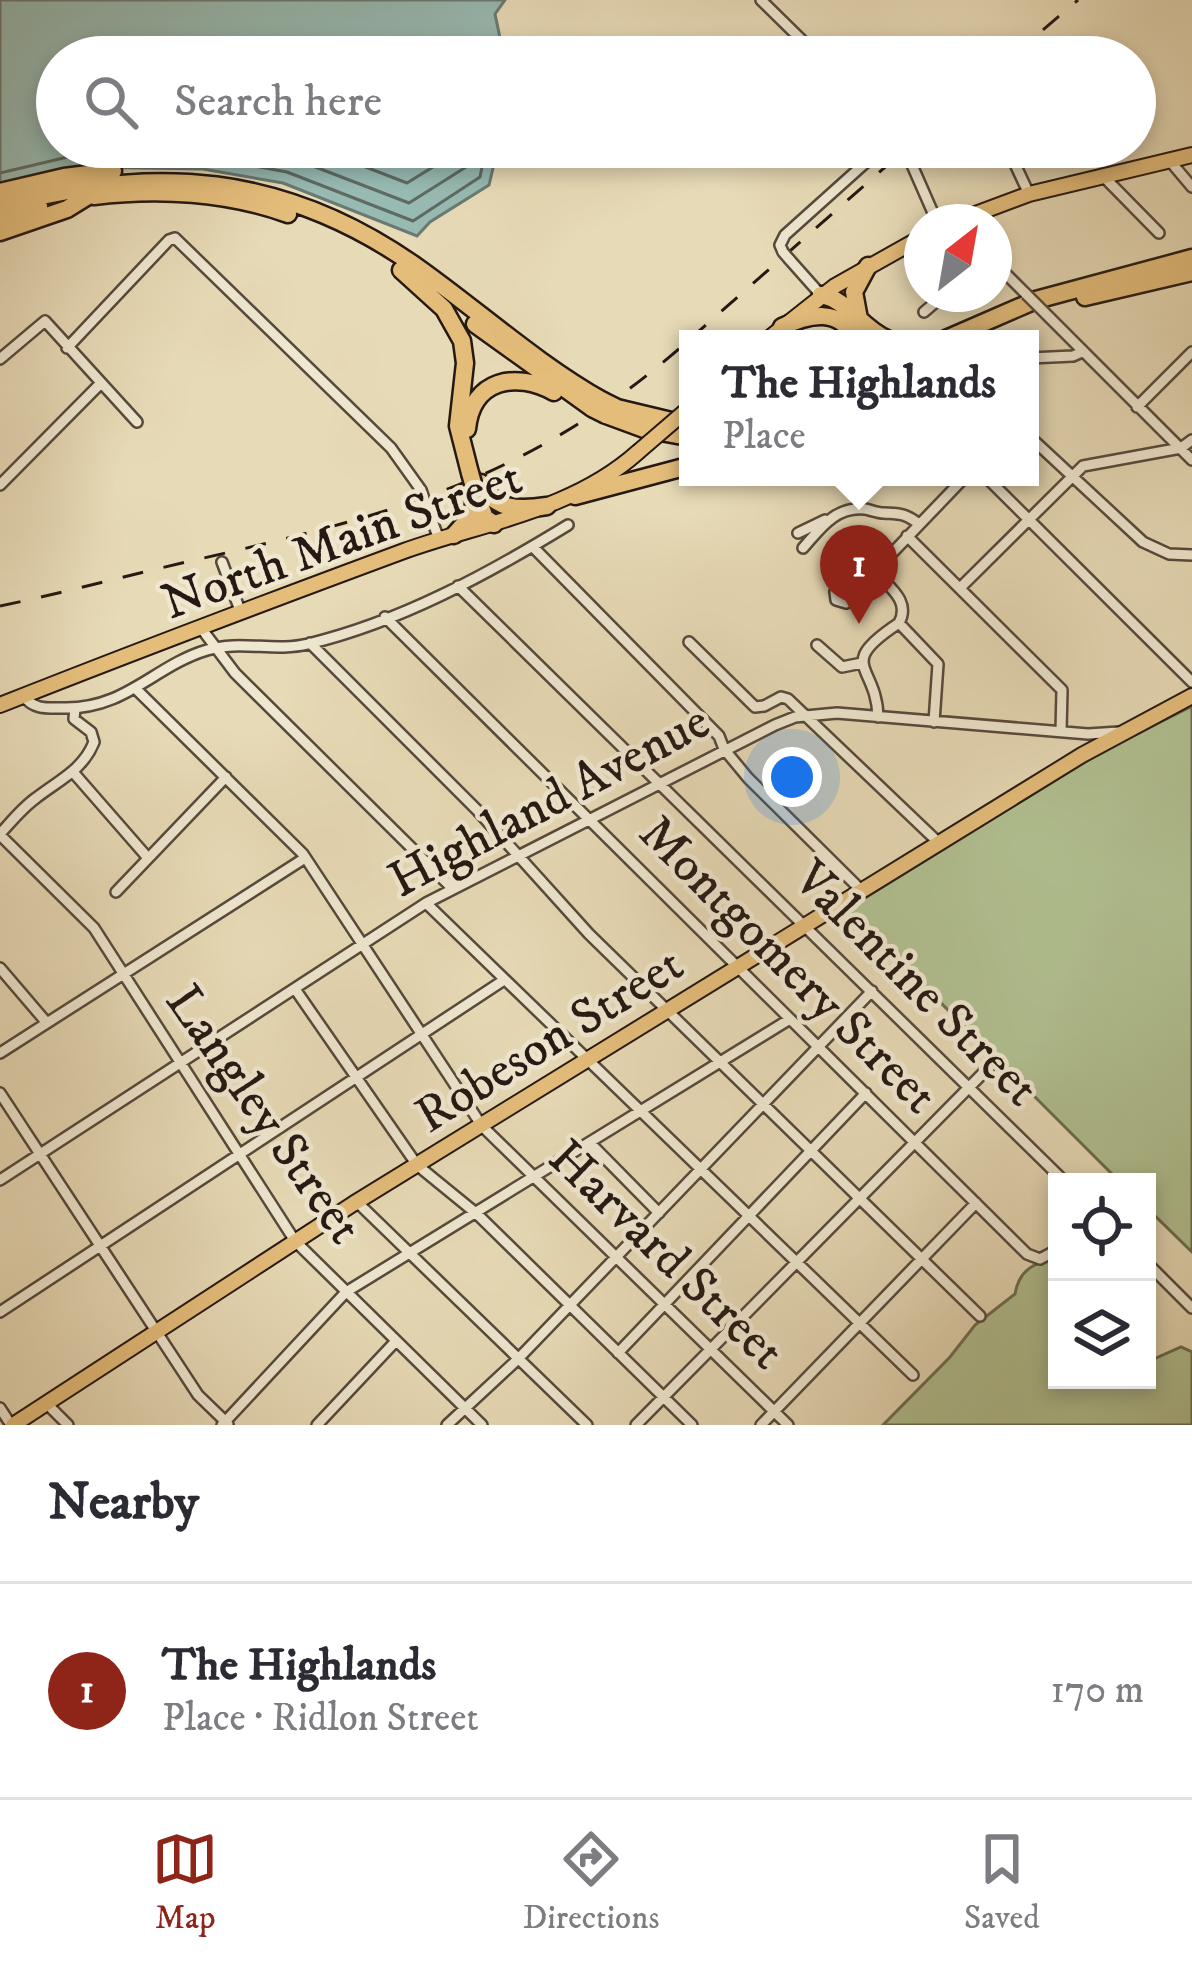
<!DOCTYPE html>
<html lang="en">
<head>
<meta charset="utf-8">
<style>
	:root { --surface:#fff; --page:#f7f7f7; --text:#2b2b33; --muted:#7c7c81; --line:#e1e1e2; --accent:#8f2418 }
	body { margin:0; font-family:"IM FELL DW Pica",serif; background:var(--page); color:var(--text) }
	.controls { position:absolute; right:36px; bottom:36px; display:grid; overflow:hidden; border-radius:0px; box-shadow:0 6px 18px #0003 }
	.controls button { width:108px; height:108px; display:grid; place-items:center; padding:0; border:0; border-bottom:3px solid var(--line); background:var(--surface); color:var(--text); font:60px sans-serif }
	.compass { position:absolute; left:904px; top:204px; width:108px; height:108px; border-radius:50%; background:var(--surface); box-shadow:0 6px 18px #0003; rotate:31deg }
	.you { position:absolute; left:792px; top:777px; width:42px; height:42px; margin:-30px; border:9px solid #fff; border-radius:50%; background:#1a73e8; box-shadow:0 0 0 18px #1a73e833 }
	.badge { display:grid; place-items:center; width:78px; height:78px; border-radius:50%; background:var(--accent); color:#fff; font-size:39px; font-weight:700 }
	.pin { position:absolute; translate:-50% -99px; filter:drop-shadow(0 3px 6px #0008) }
	.pin::after { content:''; position:absolute; top:63px; width:42px; height:36px; background:inherit; clip-path:polygon(0 0,100% 0,50% 100%) }
	.popup { position:absolute; left:679px; top:330px; width:360px; height:156px; box-sizing:border-box; display:grid; place-content:center; border-radius:0px; background:var(--surface); filter:drop-shadow(0 3px 9px #0005); font-size:39px; white-space:nowrap; color:var(--muted) }
	.popup b { font-size:45px; color:var(--text) }
	.popup::after { content:''; position:absolute; left:50%; top:100%; margin-left:-24px; border:24px solid transparent; border-top-color:var(--surface) }
	.list { margin:0; padding:0; list-style:none }
	h2 { display:flex; justify-content:space-between; align-items:center; height:156px; margin:0; padding:0 48px; font-size:51px }
	h2 small { font-size:39px; font-weight:400; color:var(--muted) }
	.list li { display:grid; grid-template-columns:78px 1fr auto; gap:36px; align-items:center; box-sizing:border-box; height:216px; padding:0 48px; border-top:3px solid var(--line) }
	.list b { display:block; font-size:45px; white-space:nowrap }
	.list p { margin:0; font-size:39px; white-space:nowrap; color:var(--muted) }
	.list em { font-size:39px; font-style:normal; color:var(--muted) }
	.icon { flex:none; width:66px; height:66px; fill:none; stroke:currentColor; stroke-width:2; stroke-linecap:round; stroke-linejoin:round }
	.map { position:relative; flex:none; width:1192px; height:1425px; overflow:hidden }
	.search { position:absolute; background:var(--surface); box-shadow:0 6px 18px #0003; left:36px; right:36px; top:36px; height:132px; display:flex; align-items:center; gap:30px; box-sizing:border-box; padding:0 42px; border-radius:66px; color:var(--muted); font-size:45px }
	.sheet { height:372px; background:var(--surface) }
	nav { display:flex; justify-content:space-around; align-items:center; box-sizing:border-box; height:168px; border-top:3px solid var(--line); background:var(--surface); font-size:33px; color:var(--muted) }
	nav a { display:grid; justify-items:center; gap:6px }
	nav .on { color:var(--accent) }
	.map>svg:first-child { display:block }
</style>
</head>
<body>
<div class="map">
<svg width="1192" height="1425" viewBox="0 0 1192 1425">
	<rect width="100%" height="100%" fill="#e7dab6"/>
	<filter id="stains"><feTurbulence type="fractalNoise" baseFrequency=".00167" numOctaves="4"/><feColorMatrix values="0 0 0 0 .2 0 0 0 0 .09 0 0 0 0 .02 0 0 0 .5 -.17"/></filter>
	<radialGradient id="worn" r=".72"><stop offset=".6" stop-color="#630" stop-opacity="0"/><stop offset="1" stop-color="#630" stop-opacity=".3"/></radialGradient>
	<path fill="#b1c091" stroke="#6c6c52" stroke-width="3" d="M1192,706V1252L1147,1208V1182H1120L847,909L1101,752Z
		M1057,1257V1380H1147V1351L1156,1358L1181,1347L1192,1352V1425H883L950,1357L975,1325L1015,1294C1019,1269 1035,1263 1057,1257Z"/>
	<path fill="#97bab2" stroke="#6a7a72" stroke-width="3" d="M0,0H505L495,14L504,57H57V147H498L489,185L430,222L417,236L283,183L203,169L77,167L0,185Z"/>
	<g fill="none" stroke-linecap="round" stroke-linejoin="round">
		<path stroke="#5e6a62" stroke-width="3" d="M236,147L292,158L409,203L466,167L471,147
			M314,147L407,183L449,157L453,147
			M0,173L76,155L205,157L287,172L413,221L480,177L486,147"/>
		<defs>
			<path id="minor" d="M761,0L819,57
				M1007,147L1029,194
				M1170,161L1192,187
				M912,165L937,222
				M1103,176L1159,233
				M783,252L780,245L785,235L883,147
				M789,259L821,295
				M994,262L1026,294
				M924,312L945,294
				M1049,317L1192,460
				M67,348L169,240L175,238L391,448L421,490
				M1030,358L1073,356L1082,352
				M0,359L45,321L137,422
				M1137,407L1192,352
				M1030,437L1143,542L1169,554L1192,555
				M986,477L1192,682
				M0,485L100,384
				M426,505L439,539
				M798,533L825,520
				M907,536L1062,690L1061,731
				M533,547L719,736L724,749L748,778L862,891
				M803,548C820,529 835,506 865,509C871,510 877,513 884,513C900,514 905,513 919,524
				M222,562L241,613
				M875,571C889,587 911,601 899,623L938,664L934,722
				M458,586L1065,1182
				M851,586L875,571L965,477
				M851,586L846,603L836,600L835,592Z
				M960,588L1083,466L1181,448L1192,440
				M385,617L1027,1254L1040,1259L1057,1250
				M201,628L235,673L452,888
				M689,642L755,707L764,706L781,697L788,699L939,843
				M310,643L477,810L589,934L980,1316
				M817,645L842,667L862,663
				M136,689L303,854L482,1126L788,1425
				M23,696C35,710 46,708 64,708C126,709 154,666 207,650C239,640 275,652 308,644C400,622 488,574 568,525
				M878,717C877,664 834,666 899,623
				M73,772L148,858
				M0,834C11,822 22,808 36,798C59,780 83,770 94,742L91,732L74,719L75,708
				M0,835L94,928L295,1241L482,1425
				M116,892L226,777
				M426,903L913,1375
				M0,968L47,1023
				M295,989L417,1165L477,1214L692,1425
				M0,1053L305,858
				M0,1093L198,1395L228,1424
				M591,1144L659,1213
				M0,1180L426,903L775,725L795,717L837,713L1088,734L1119,732
				M357,1202L587,1425
				M1147,1263L1192,1308
				M0,1312L504,980
				M618,1353L866,1093
				M46,1403L68,1425
				M0,1408L11,1425
				M222,1425L346,1292L790,1019
				M317,1425L395,1342
				M447,1425L518,1359L872,991
				M636,1425L995,1061
				M761,1425L976,1203"/>
			<path id="major" d="M954,222L1029,194L1192,155
				M768,339L835,286L922,237
				M0,705C134,652 269,601 404,551C485,522 572,511 638,452
				M13,1425L353,1204L1082,755L1192,696"/>
			<path id="highway" d="M0,192L64,177L113,171
				M94,196C158,188 227,192 288,214
				M0,206C154,164 284,173 417,267C479,311 537,364 603,401
				M0,218L39,206
				M0,232L67,209L88,196
				M401,270L444,309L462,341L465,363L458,426L470,473
				M821,295C847,299 862,329 887,339
				M1085,297L1192,272
				M859,319L854,292L868,266
				M475,324L592,408
				M782,327C809,314 840,307 855,339
				M946,339L1036,300L1192,258
				M617,408L688,425
				M606,415L644,429L688,437
				M467,429C472,379 516,371 554,392
				M481,483C495,511 519,510 547,506
				M575,496L688,466
				M478,499L485,518L494,524
				M454,535L473,514L475,492"/>
		</defs>
		<use href="#minor" stroke="#56493c" stroke-width="14"/>
		<use href="#major" stroke="#261913" stroke-width="18"/>
		<use href="#highway" stroke="#261913" stroke-width="21"/>
		<use href="#minor" stroke="#efe7d0" stroke-width="9"/>
		<use href="#major" stroke="#e4bd7b" stroke-width="14"/>
		<use href="#highway" stroke="#e4bd7b" stroke-width="16"/>
		<path stroke="#261913" stroke-width="3" stroke-dasharray="21 21" stroke-linecap="butt" d="M1011,57L1078,0
			M690,339L908,147
			M0,606C68,592 136,573 204,558C399,513 534,477 688,341"/>
		<defs>
			<path id="minor-bridge" d="M783,252L789,259
				M1026,294L1049,317
				M421,490L426,505"/>
			<path id="major-bridge" d="M638,452L688,409"/>
			<path id="highway-bridge" d="M603,401L617,408
				M592,408L606,415
				M470,473L474,487"/>
		</defs>
		<use href="#minor-bridge" stroke="#56493c" stroke-width="14" stroke-linecap="butt"/>
		<use href="#major-bridge" stroke="#261913" stroke-width="18" stroke-linecap="butt"/>
		<use href="#highway-bridge" stroke="#261913" stroke-width="21" stroke-linecap="butt"/>
		<use href="#minor-bridge" stroke="#efe7d0" stroke-width="9"/>
		<use href="#major-bridge" stroke="#e4bd7b" stroke-width="14"/>
		<use href="#highway-bridge" stroke="#e4bd7b" stroke-width="16"/>
	</g>
	<g text-anchor="middle" stroke-width="9" stroke-linejoin="round" paint-order="stroke">
		<g font-size="51" fill="#261913" stroke="#efe7d0">
			<text transform="translate(341 538) rotate(-20)" y="18">North Main Street</text>
			<text transform="translate(548 799) rotate(-28)" y="18">Highland Avenue</text>
			<text transform="translate(790 963) rotate(45)" y="18">Montgomery Street</text>
			<text transform="translate(918 982) rotate(45)" y="18">Valentine Street</text>
			<text transform="translate(548 1038) rotate(-32)" y="18">Robeson Street</text>
			<text transform="translate(266 1113) rotate(55)" y="18">Langley Street</text>
			<text transform="translate(668 1253) rotate(44)" y="18">Harvard Street</text>
		</g>
	</g>
	<rect width="100%" height="100%" filter="url(#stains)"/>
	<rect width="100%" height="100%" fill="url(#worn)"/>
</svg>
<div class="controls">
<button><svg class="icon" aria-label="locate" viewBox="0 0 24 24"><circle cx="12" cy="12" r="6"/><path d="M12 2v4M12 18v4M2 12h4M18 12h4"/></svg></button>
<button><svg class="icon" aria-label="layers" viewBox="0 0 24 24"><path d="M12 4l9 5-9 5-9-5zM3 14l9 5 9-5"/></svg></button>
</div>
<svg class="compass" viewBox="-18 -18 36 36"><path d="M0-13l5 13h-10z" fill="#e53935"/><path d="M0 13l5-13h-10z" fill="#7c7c81"/></svg>
<div class="you"></div>
<div class="pin badge" style="left:859px;top:624px">1</div>
<div class="popup"><b>The Highlands</b>Place</div>
<div class="search"><svg class="icon" aria-label="search" viewBox="0 0 24 24"><circle cx="10" cy="10" r="6"/><path d="M15 15l6 6"/></svg>Search here</div>
</div>
<section class="sheet">
<h2>Nearby<small></small></h2>
<ul class="list">
<li><span class="badge">1</span><div><b>The Highlands</b><p>Place · Ridlon Street</p></div><em>170 m</em></li>
</ul>
</section>
<nav>
<a class="on"><svg class="icon" aria-label="map" viewBox="0 0 24 24"><path d="M3 6l6-2 6 2 6-2v14l-6 2-6-2-6 2zM9 4v14M15 6v14"/></svg>Map</a>
<a><svg class="icon" aria-label="directions" viewBox="0 0 24 24"><path d="M12 3l9 9-9 9-9-9zM9 14v-3h6M13 9l2 2-2 2"/></svg>Directions</a>
<a><svg class="icon" aria-label="saved" viewBox="0 0 24 24"><path d="M7 4h10v16l-5-4-5 4z"/></svg>Saved</a>
</nav>
</body>
</html>
